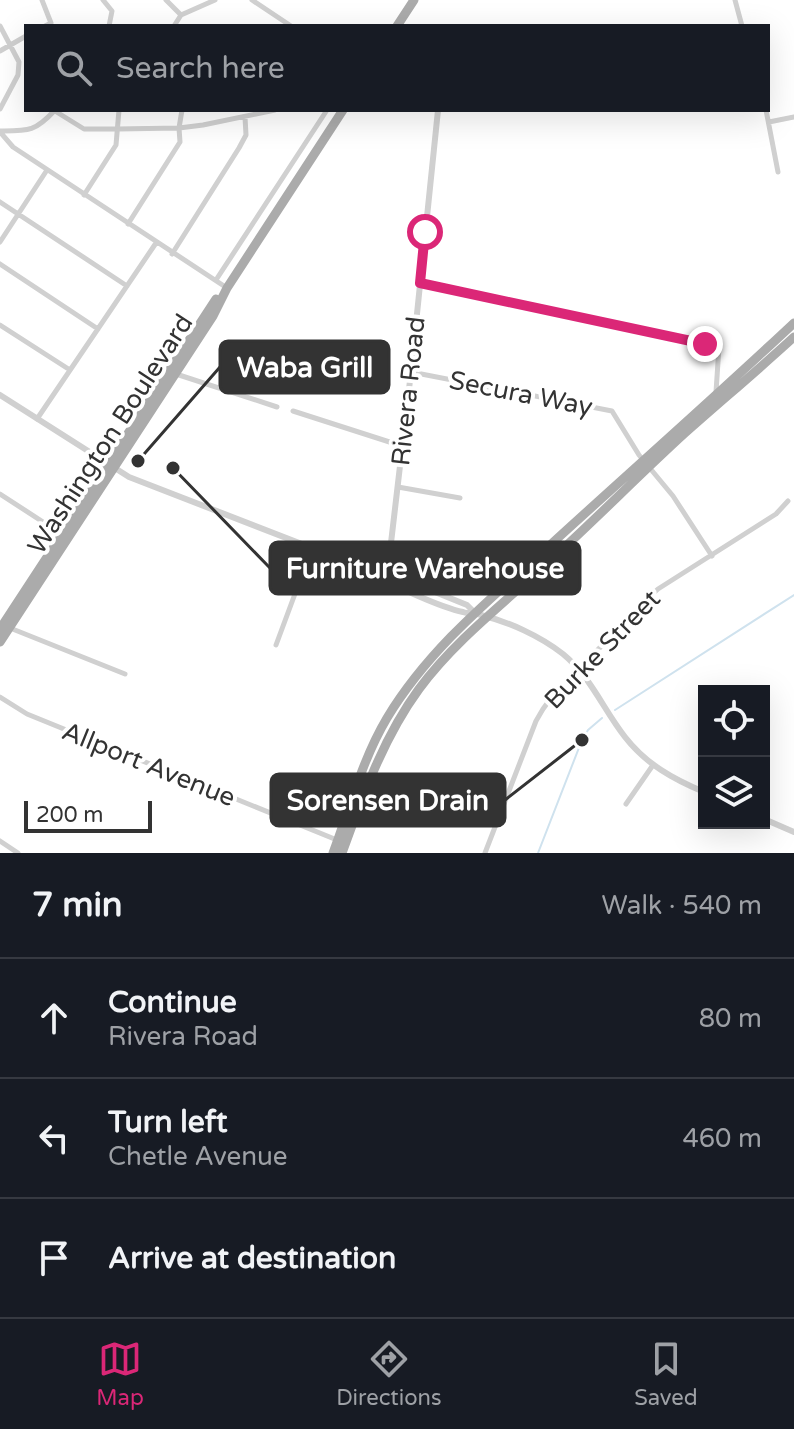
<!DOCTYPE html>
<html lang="en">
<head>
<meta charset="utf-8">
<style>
	:root { --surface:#171b24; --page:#20242c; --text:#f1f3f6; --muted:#9ea1a6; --line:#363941; --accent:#db2777 }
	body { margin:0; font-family:"Varela Round",sans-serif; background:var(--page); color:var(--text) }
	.controls { position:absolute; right:24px; bottom:24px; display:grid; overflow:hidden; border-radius:0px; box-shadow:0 8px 32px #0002 }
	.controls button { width:72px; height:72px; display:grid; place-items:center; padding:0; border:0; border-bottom:2px solid var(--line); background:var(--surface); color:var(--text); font:40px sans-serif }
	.scale { position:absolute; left:24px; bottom:20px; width:128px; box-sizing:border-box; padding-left:8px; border:4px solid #333; border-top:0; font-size:22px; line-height:28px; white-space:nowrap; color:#333; -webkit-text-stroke:6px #fff; paint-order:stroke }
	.stop { position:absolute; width:24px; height:24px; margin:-18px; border:6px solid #db2777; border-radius:50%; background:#fff }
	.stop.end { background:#db2777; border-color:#fff; box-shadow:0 2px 8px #0008 }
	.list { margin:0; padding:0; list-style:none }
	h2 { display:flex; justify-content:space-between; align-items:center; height:104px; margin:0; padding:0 32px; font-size:34px }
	h2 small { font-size:26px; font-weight:400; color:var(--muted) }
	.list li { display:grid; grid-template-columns:52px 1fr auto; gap:24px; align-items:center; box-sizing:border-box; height:120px; padding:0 32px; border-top:2px solid var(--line) }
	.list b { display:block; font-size:30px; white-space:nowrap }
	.list p { margin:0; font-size:26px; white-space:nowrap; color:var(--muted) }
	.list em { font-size:26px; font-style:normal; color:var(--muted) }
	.icon { flex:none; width:44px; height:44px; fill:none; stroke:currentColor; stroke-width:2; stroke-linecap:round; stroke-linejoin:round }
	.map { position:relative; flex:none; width:794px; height:853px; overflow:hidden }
	.search { position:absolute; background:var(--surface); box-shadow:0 8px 32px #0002; left:24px; right:24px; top:24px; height:88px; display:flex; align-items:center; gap:20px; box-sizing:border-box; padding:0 28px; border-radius:0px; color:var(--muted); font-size:30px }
	.sheet { height:464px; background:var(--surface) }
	nav { display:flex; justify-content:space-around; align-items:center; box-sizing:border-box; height:112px; border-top:2px solid var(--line); background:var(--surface); font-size:22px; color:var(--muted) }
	nav a { display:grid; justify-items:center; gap:4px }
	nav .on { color:var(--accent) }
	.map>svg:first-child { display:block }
</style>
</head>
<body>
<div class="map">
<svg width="794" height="853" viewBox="0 0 794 853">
	<rect width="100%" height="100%" fill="#fff"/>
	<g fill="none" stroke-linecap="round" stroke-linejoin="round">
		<path stroke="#cfe2ee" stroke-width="2" d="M615,710L794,595
			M538,853L582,740L588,730L602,718"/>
		<path stroke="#d0d0d0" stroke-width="5" d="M42,0L51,23L45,26
			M103,0L112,11L109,26
			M166,0L181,15
			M252,0L291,26
			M735,0L742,26
			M181,15L215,0
			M0,26L19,62L18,75L0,109
			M174,26L181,15
			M0,51L26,36
			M766,110L778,172
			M55,111L84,129H117L179,128L203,125L275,110
			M769,122L794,117
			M0,131C28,131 35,132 55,110
			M0,132L13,147L227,288
			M84,195L116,145L119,110
			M0,202L127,286
			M128,224L180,142L179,128L182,110
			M0,242L47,170
			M172,254L239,148L246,135L245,117
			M0,264L98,329
			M216,280L327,110
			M420,283L719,347L716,392
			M0,325L70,370
			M411,372L612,411L639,455L673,496L712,556
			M176,374L277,407
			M293,411L402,446
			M37,419L156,243
			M398,487L460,498
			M0,494L63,535
			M10,628L125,674
			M276,645L312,548
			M0,697L27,714L337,840
			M626,804L653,765
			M0,841L18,853
			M485,853L536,721L543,709L551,698L647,599L658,589L776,514L788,501"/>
		<path stroke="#d0d0d0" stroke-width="6" d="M0,395L129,477L387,577H398L467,605L475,613
			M387,577L411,372L438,110
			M387,577L394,586C416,594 439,607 463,612C468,614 475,613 481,615C509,622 540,636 563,654C591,677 603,709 625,737C646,764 673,779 704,792
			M764,819L794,832"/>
		<path stroke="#ababab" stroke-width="9" d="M397,26L414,0
			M0,629L216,299
			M0,642L213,316L227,288L343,110
			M333,853C350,808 362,760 387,718C428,650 489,600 548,547C630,472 713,399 794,323
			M342,853C363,796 383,738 419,689C456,639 508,600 553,558C598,517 640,474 685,433C721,401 758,370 794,337"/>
	</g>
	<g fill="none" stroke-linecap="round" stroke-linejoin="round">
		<path stroke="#db2777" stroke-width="10" d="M425,232L420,283L705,344"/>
	</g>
	<g text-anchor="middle" stroke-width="8" stroke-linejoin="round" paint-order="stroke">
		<g font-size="26" fill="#333" stroke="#fff">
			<text transform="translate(408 391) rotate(-84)" y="9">Rivera Road</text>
			<text transform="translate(521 393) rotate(11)" y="9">Secura Way</text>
			<text transform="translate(110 434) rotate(-57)" y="9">Washington Boulevard</text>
			<text transform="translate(602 649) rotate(-46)" y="9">Burke Street</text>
			<text transform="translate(149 764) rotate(22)" y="9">Allport Avenue</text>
		</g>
	</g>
	<path fill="none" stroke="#333" stroke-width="3" d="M138 461L220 367M173 468L270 568M582 740L505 800"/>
	<g fill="#333" stroke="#fff" stroke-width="3">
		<circle cx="138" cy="461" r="8"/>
		<circle cx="173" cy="468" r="8"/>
		<circle cx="582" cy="740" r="8"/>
	</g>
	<g fill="#333" stroke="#333" stroke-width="3">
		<rect x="220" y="341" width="169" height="52" rx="8"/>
		<rect x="270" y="542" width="310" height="52" rx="8"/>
		<rect x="271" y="774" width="234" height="52" rx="8"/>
	</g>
	<g font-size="28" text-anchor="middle" font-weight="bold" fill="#fff">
		<text x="305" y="377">Waba Grill</text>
		<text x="425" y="578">Furniture Warehouse</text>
		<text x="388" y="810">Sorensen Drain</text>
	</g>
</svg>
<div class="controls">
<button><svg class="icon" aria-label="locate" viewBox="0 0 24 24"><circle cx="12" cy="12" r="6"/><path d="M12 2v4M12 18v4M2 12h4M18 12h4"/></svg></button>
<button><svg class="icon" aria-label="layers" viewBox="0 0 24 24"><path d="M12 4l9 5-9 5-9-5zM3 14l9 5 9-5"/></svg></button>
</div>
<div class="scale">200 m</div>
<div class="stop" style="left:425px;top:232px"></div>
<div class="stop end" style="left:705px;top:344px"></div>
<div class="search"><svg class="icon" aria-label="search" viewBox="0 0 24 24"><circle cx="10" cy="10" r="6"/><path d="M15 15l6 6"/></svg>Search here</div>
</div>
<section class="sheet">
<h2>7 min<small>Walk · 540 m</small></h2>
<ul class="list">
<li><svg class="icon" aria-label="ahead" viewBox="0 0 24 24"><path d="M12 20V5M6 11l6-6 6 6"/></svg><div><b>Continue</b><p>Rivera Road</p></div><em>80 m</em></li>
<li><svg class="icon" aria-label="left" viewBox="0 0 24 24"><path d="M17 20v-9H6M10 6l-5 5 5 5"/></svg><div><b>Turn left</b><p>Chetle Avenue</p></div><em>460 m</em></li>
<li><svg class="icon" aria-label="arrive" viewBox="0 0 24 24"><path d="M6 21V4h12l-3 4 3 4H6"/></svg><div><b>Arrive at destination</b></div></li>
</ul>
</section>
<nav>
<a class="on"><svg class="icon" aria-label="map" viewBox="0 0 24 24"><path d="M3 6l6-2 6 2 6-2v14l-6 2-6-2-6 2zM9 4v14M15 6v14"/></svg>Map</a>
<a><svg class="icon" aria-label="directions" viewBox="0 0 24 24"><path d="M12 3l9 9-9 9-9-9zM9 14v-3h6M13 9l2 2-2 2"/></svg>Directions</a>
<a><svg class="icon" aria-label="saved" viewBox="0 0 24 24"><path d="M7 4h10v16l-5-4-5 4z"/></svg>Saved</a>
</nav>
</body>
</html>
